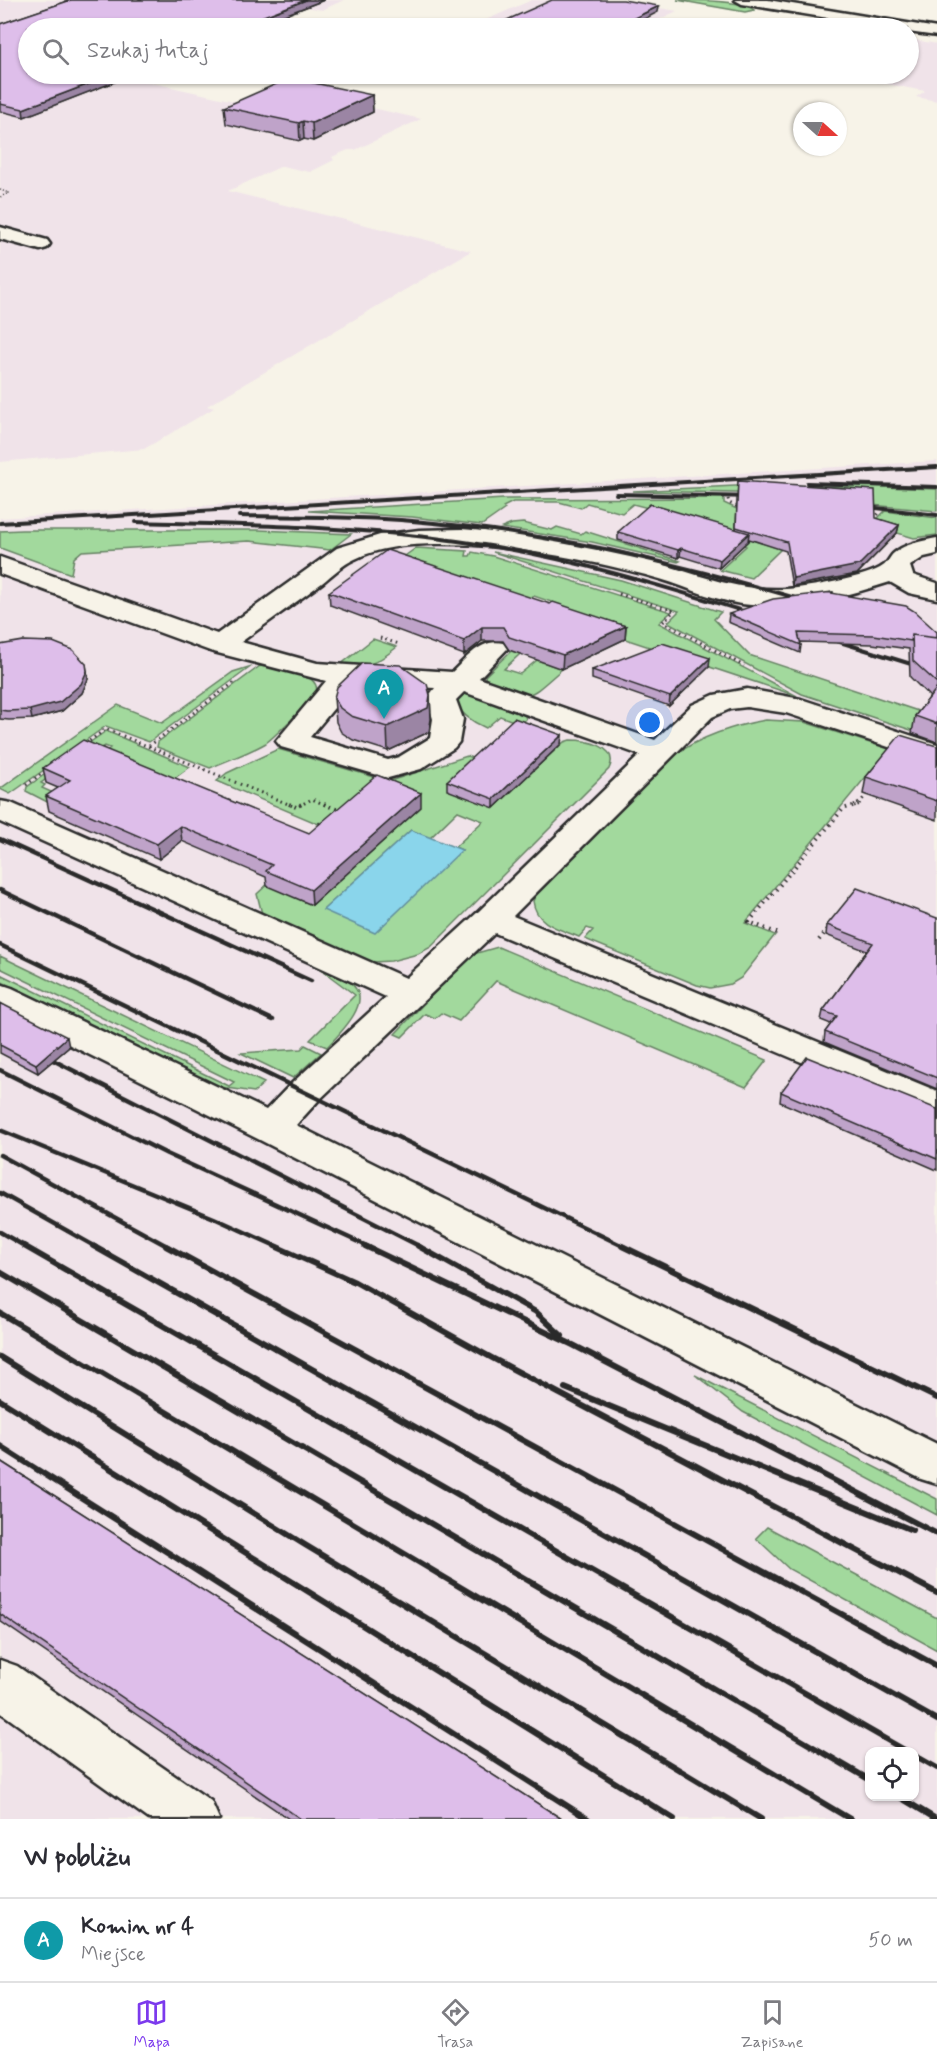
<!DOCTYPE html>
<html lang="pl">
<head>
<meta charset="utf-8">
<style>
	:root { --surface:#fff; --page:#f2f2f3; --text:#2b2b33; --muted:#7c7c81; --line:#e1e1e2; --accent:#7c3aed }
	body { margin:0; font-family:Mynerve,sans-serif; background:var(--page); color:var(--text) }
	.controls { position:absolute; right:18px; bottom:18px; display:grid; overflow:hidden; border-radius:12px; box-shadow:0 2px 4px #0004 }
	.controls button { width:54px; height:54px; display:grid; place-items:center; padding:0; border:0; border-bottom:2px solid var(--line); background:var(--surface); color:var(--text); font:30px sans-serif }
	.compass { position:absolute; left:793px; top:102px; width:54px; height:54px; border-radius:50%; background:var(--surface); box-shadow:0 2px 4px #0004; rotate:111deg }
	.you { position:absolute; left:650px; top:723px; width:21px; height:21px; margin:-15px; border:4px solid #fff; border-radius:50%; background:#1a73e8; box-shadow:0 0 0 9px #1a73e833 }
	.badge { display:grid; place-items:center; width:39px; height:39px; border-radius:50%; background:var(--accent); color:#fff; font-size:20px; font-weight:700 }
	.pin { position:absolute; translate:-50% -50px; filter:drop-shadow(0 2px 3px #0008) }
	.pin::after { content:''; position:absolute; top:32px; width:21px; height:18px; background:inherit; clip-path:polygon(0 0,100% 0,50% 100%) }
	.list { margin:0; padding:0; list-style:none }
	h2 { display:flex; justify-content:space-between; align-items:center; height:78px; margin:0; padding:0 24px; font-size:26px }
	h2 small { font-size:20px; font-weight:400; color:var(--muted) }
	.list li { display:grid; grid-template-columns:39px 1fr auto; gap:18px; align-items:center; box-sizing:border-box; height:84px; padding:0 24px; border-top:2px solid var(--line) }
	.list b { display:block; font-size:22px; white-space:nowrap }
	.list p { margin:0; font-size:20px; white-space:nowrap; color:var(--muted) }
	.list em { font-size:20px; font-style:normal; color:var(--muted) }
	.icon { flex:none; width:33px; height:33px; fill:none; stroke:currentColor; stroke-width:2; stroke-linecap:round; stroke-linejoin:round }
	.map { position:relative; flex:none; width:937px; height:1819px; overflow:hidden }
	.search { position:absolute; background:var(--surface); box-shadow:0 2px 4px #0004; left:18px; right:18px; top:18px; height:66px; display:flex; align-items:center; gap:15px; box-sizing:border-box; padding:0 21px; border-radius:33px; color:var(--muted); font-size:22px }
	.sheet { height:162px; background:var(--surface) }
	nav { display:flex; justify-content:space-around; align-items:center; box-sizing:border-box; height:84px; border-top:2px solid var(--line); background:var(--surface); font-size:16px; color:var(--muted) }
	nav a { display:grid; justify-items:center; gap:3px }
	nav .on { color:var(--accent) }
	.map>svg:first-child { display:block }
</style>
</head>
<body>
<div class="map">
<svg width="937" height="1819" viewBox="0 0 937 1819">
	<rect width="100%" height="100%" fill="#f7f3e8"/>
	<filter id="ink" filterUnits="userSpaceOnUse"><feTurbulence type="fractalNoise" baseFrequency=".0167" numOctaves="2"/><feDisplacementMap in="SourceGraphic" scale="12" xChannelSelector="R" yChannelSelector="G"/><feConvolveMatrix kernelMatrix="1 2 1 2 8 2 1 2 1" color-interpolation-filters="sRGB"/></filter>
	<g filter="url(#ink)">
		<path fill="#f0e3e9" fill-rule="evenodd" d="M0,0H344L322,10L306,7L251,28H28V74H135L126,77L252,105L288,89L421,119L355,150H348L332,157L334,160L310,172L282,166L228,191L471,251L207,406L214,408L144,449L0,462Z
			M532,0H613L677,11L641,28H467Z
			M909,39L937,44V101L916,97L925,91L832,74H908Z
			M937,461V1819H0V518ZM870,1752H914V1796H870Z"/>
		<path fill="#a2d99d" stroke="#668264" stroke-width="1.5" fill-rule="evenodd" d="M677,0C695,0 742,0 754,10L745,12Z
			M735,486H854L937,489V511L737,493L633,491Z
			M724,498V503L807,542L786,544L633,504L622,513L587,503L581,508L559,502H513L503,507L505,509L482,525L412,517L309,511L504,499Z
			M885,511L937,518V535L914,538L871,525Z
			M523,523L552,530L557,527L581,534L585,531L680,561L678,562L592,542L502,528L512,524Z
			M22,530H259L351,534L330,550L249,541L82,551L74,558L71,574L0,548V531Z
			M736,535L781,549L751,578L720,570L746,546L729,541Z
			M416,548L467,551L466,556H470L472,552L493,556L671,612L659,623L797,696L577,623L587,614L534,596L521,607L402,558Z
			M493,552L621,580L721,612L714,619L749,655L927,714L914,731L802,694L668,622L679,611Z
			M373,639L397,647C375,665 369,667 340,665Z
			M511,651L520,654L504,669L520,674L537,660L562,669C524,702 533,700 486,681L485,676Z
			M252,666L149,742L106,726L10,794L0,789L118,705L162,723L233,672Z
			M260,666C274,666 323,672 316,694C312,705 298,714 290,721C282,728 274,737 266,743C249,753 228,760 210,768L157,747L158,742Z
			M469,691L524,713L526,719L521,724L500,716L486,728C472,722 461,714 453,701Z
			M766,720L804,722L889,749L745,923L775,935L741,978L731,984L710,988L697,985L585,939L593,930L587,928L579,937C560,929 536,925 533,901L538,891L674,756C698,737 736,725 766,720Z
			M106,731L190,767L168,783L105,752L110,748L105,746L95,752L83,753L41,783L45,785L42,788L58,795L53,805L26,791L27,787Z
			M570,740C586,740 620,746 609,769L431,947L418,954L391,961L373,962L334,947L262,914L257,894L328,828L217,781L227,773L278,749L381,779L393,780L467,756L525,778L564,742ZM458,811L483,821L455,847L462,850L323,910L411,830L430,838Z
			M498,947L767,1060L746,1087L496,981L459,1021L441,1013L435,1018L425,1014L402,1037L395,1034L470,955Z
			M300,954C359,985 384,989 327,1047L310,1040L355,995Z
			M0,956L264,1083L254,1092L214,1086L0,981V974L229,1086L234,1082L0,968Z
			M305,1045L321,1053L293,1078L241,1053L301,1049Z
			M695,1375L937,1499V1515L743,1412Z
			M767,1527L937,1618V1650L789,1569L756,1538Z"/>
		<path fill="#8ad5eb" stroke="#64919e" stroke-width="1.5" d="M411,830L462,850L375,933L323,910Z"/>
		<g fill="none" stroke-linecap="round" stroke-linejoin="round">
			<defs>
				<path id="minor" d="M735,0H768L937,28V36L908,32V28H889L742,4Z
					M0,227L47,240L50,244L47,248L40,250L0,239Z
					M462,529C522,534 582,543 641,558C690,571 734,592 786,589C805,588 870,577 883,566C887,564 890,556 894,553C906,543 923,541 937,538V554L924,557L910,566L913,575L937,583V599L909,593L890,582C846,596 798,609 751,605C720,603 690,588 660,579C588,558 423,524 355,559C343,564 332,575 322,583C295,603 268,622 241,642L317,663L452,672C467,658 481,638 503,643L507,649L479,678L655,740L692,705L714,695L747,689L801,699L937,744V763L786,713L747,707L730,709L712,717L513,916L937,1091V1119L495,933L317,1102L296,1125L937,1444V1484L921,1479L258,1139L0,1010V984L12,988L266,1110L291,1084L386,997L0,822V801L11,803L406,978L479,911L640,755L464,692L456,700L463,719L459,742L454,748L421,769L388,778L281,747L276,741L326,681L210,651L0,574V557L217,634L337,548L380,535L419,530ZM354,684L435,688L427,698L433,719L430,738L399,757L388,760L310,737Z
					M0,1660L17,1666L211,1801L219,1819H149L0,1712Z"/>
			</defs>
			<use href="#minor" stroke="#2b2b2b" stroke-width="5"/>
			<path stroke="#2b2b2b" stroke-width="1.5" stroke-dasharray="1 2" stroke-linecap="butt" d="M0,190L9,193L0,197"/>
			<path stroke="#2b2b2b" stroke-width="3" stroke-dasharray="1.5 4" stroke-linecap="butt" d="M728,499L729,503L740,508
				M874,519L880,512
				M619,594L674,611L663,622L744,666
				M380,638L399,644
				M85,744L106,729L293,806
				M149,746L236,681
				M26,785L47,770
				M299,806L312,799L328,806
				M854,806L859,804L866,795"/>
			<path stroke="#2b2b2b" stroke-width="4" stroke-dasharray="1.5 4.5" stroke-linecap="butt" d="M289,804L296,807L302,804
				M324,804L341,811
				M319,824L328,819
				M777,933L749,922L843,809L859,804
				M819,940L828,929"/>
			<use href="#minor" fill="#f7f3e8" fill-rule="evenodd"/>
			<path stroke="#2b2b2b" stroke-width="4" d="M807,483L937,487
				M616,494L754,497
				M859,506L937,515
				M239,516C297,517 355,516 412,521C547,532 680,563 809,602
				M136,522C248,525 360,526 471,543C568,557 662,586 756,615
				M0,523L937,467
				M830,639L937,672"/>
			<path stroke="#2b2b2b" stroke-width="4.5" d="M0,839L311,981
				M0,890L273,1020
				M0,945L625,1247
				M37,1052L421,1247
				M0,1070L167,1154L369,1247
				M0,1130L214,1218L278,1247
				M0,1155L169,1247
				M0,1193L96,1247
				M0,1232L26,1247"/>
			<path stroke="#2b2b2b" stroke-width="6" d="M24,1246L908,1752
				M93,1246L937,1720
				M166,1246L937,1666
				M275,1246L355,1282L492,1358L937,1593
				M365,1246L573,1345L937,1534
				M418,1246L536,1312L562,1336
				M622,1246L937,1398
				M0,1272L870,1780
				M0,1313L850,1819
				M0,1357L305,1545L761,1819
				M565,1388L912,1530
				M0,1400L674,1819
				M0,1446L588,1819
				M914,1755L937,1768
				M898,1796L936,1819"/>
		</g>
		<path fill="#bfa3c9" stroke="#2b2b2b" stroke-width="1.5" d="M71,0H324L24,117L0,111V24Z
			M372,95L373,112L313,141L304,139L300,141L226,124L224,107Z
			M738,481L899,525L897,533L857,574L792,586L786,551L749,539L748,541L719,568L680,556L678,558L618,540V532L736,529Z
			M329,592L550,604L626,626L625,639L562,669L509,650L503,641H482L464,655L330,605Z
			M833,592V594L937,632V742L912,733L915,716L930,697L910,677L909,649L872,644L800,642L801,645L800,653L728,622L729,614Z
			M0,645L86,664L88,679L82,693L62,711L32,719L9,720L0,719Z
			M709,667L669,706L592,679V670Z
			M430,695L431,719L429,732L388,751L353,740L341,732L336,722L334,698Z
			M562,735L561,744L494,808L447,790V781Z
			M937,746V820L863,794L866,777Z
			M43,768L309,833L421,807L312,905L267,886L266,877L182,841L159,859L49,811L46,796L58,788L46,783Z
			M937,918V1089L824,1042L825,1032L831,1024L821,1020L823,1011L867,951L826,935L827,925Z
			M0,1003L69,1047L38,1073L0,1053Z
			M781,1092L937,1109V1170L780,1102Z
			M0,1461L562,1819H289L0,1621Z"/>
		<path fill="#9b85a4" stroke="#2b2b2b" stroke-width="1.5" d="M306,0H324L250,28H232Z
			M659,6L658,12L627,28H614Z
			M115,74H135L24,117L23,109Z
			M372,95L373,112L313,141L312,123Z
			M303,121L304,139L300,141L299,123Z
			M899,525L897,533L857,574L792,586L793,578Z
			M749,533L748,541L719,568L720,560Z
			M681,548L680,556L678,558V550Z
			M626,626L625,639L562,669L563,655Z
			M482,627V641L464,655V641Z
			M710,658L709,667L669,706L670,697Z
			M87,671L88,679L82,693L62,711L32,719L30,710Z
			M430,695L431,719L429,732L388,751L387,727Z
			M562,735L561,744L494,808V799Z
			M421,793V807L312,905L311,890Z
			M180,826L182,841L159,859L157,844Z
			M67,1037L69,1047L38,1073L36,1064Z"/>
		<path fill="#debeea" stroke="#2b2b2b" stroke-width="1.5" d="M71,0H306L232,28H28V74H115L23,109L0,104V24Z
			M552,0H623L659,6L614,28H489Z
			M290,78L372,95L312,123L303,121L299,123L224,107Z
			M738,481L875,490L876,518L899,525L859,565L793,578L787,542L736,527Z
			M650,504L749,533L720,560L681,548L678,550L618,532Z
			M387,550L550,604L553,602L626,626L563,655L509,637L503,627H482L464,641L329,592Z
			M833,592L831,593L906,606L914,611L937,632V638L912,635L911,641L874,635L798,633L801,645L729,614L773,599Z
			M912,635L937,638V683L913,661Z
			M23,641L53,642L73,650L86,664L87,671L81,684L60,702L30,710L7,711L0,710V645Z
			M662,643L710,658L670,697L592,670Z
			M362,663L400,665L427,684L430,695L428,708L387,727L351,716L340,708L334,698L337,687Z
			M937,688V724L915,716Z
			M514,718L562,735L494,799L447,781Z
			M900,735L937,746V801L866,777Z
			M83,740L309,833L377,775L421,793L311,890L266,871L272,865L180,826L157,844L46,796L70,780L43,768Z
			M857,888L937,918V1078L825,1032L837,1016L823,1011L873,943L827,925Z
			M0,1003L67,1037L36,1064L0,1045Z
			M807,1057L937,1109V1159L781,1092Z
			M0,1461L562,1819H301L0,1614Z"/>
	</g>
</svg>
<div class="controls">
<button><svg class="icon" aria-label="locate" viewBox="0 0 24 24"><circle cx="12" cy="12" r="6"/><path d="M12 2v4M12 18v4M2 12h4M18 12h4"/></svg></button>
</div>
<svg class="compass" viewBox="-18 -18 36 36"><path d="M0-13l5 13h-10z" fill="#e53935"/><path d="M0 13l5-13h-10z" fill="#7c7c81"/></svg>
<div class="you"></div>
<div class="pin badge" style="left:384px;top:719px;background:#0f9aa8">A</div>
<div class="search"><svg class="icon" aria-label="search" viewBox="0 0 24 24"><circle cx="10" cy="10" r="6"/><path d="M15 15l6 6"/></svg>Szukaj tutaj</div>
</div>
<section class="sheet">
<h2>W pobliżu<small></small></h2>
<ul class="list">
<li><span class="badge" style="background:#0f9aa8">A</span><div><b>Komin nr 4</b><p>Miejsce</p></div><em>50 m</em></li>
</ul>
</section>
<nav>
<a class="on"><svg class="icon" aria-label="map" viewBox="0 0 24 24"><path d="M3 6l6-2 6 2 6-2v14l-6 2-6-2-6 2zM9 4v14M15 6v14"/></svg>Mapa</a>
<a><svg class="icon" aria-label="directions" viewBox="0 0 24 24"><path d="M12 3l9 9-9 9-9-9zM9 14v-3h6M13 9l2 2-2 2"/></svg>Trasa</a>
<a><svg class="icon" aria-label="saved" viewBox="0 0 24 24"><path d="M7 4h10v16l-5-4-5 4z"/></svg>Zapisane</a>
</nav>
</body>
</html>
